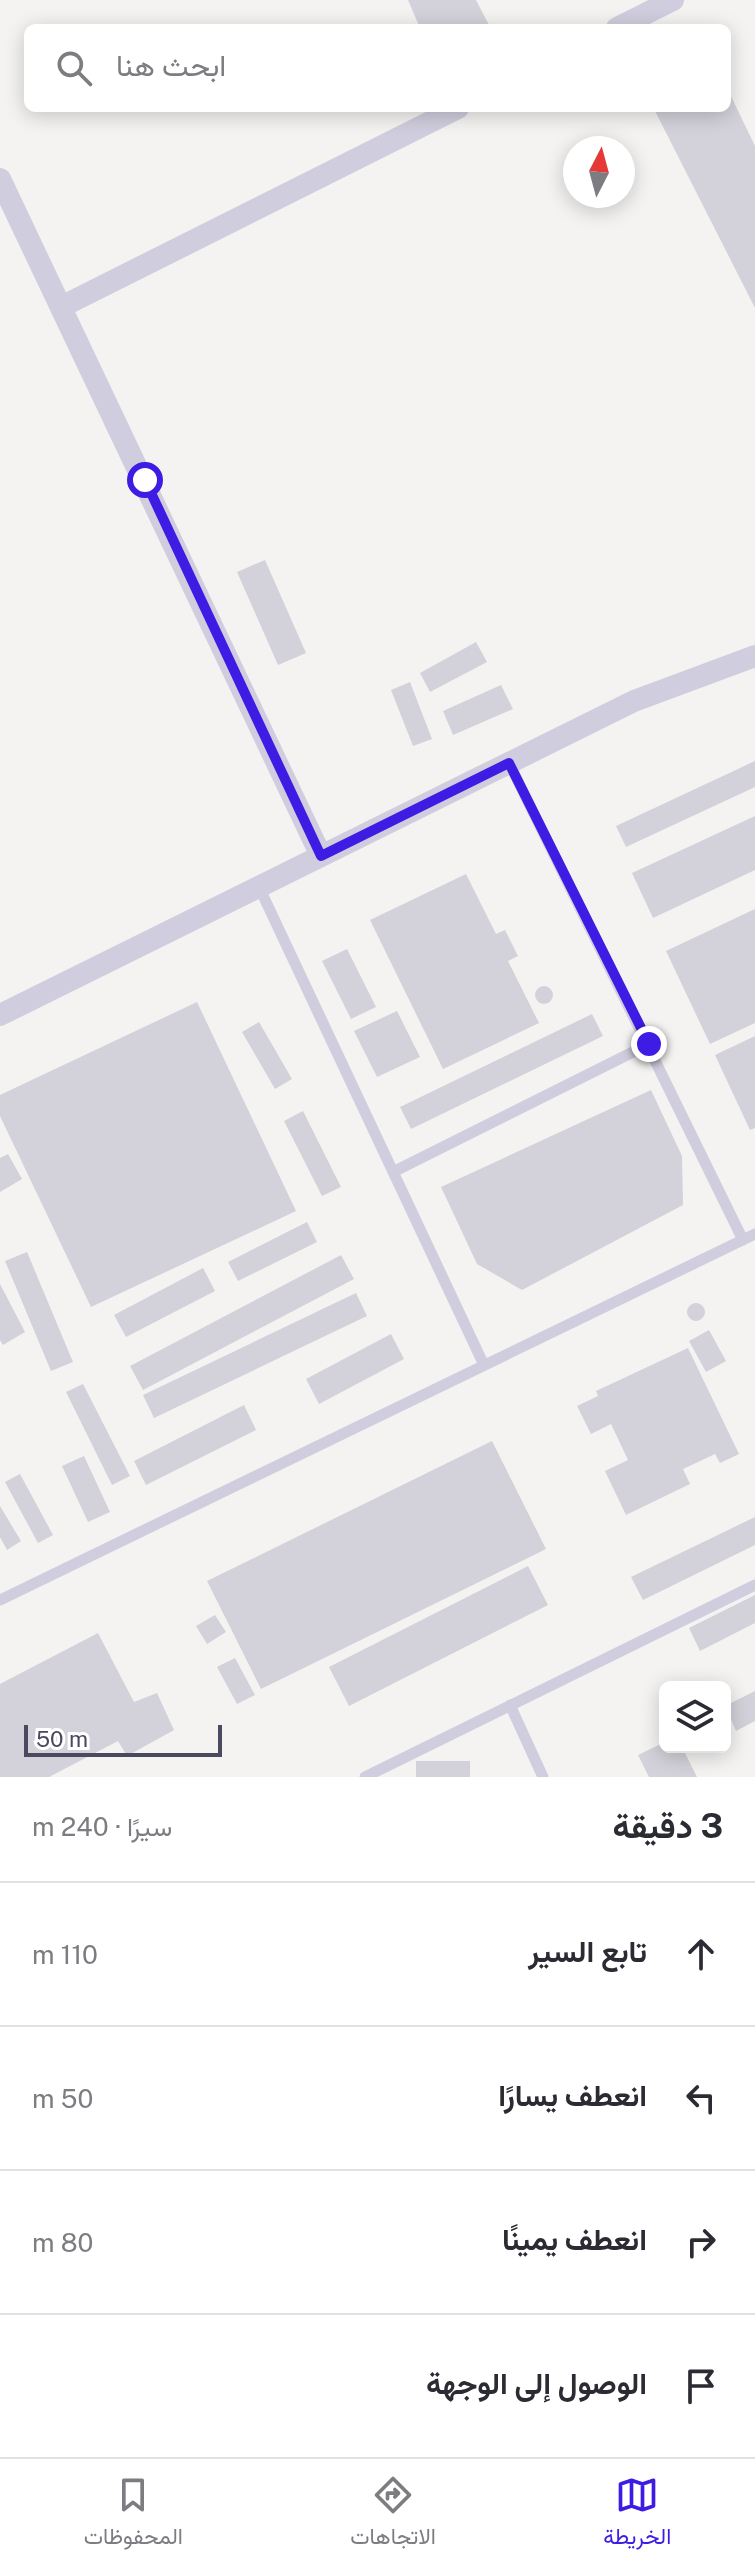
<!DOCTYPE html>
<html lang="ar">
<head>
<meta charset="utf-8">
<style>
	:root { --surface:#fff; --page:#f7f7f7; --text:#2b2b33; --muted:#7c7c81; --line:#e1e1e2; --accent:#3f1ce4 }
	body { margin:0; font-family:"Public Sans",Vazirmatn,sans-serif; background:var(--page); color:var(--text); direction:rtl }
	.controls { position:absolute; right:24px; bottom:24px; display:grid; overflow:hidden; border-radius:12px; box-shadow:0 4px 20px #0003 }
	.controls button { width:72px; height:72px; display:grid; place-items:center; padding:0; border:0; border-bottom:2px solid var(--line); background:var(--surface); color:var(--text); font:40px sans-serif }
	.compass { position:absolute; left:563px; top:136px; width:72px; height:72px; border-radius:50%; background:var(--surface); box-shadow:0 4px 20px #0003; rotate:6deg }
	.scale { position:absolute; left:24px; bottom:20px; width:198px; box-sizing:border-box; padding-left:8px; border:4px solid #4b495f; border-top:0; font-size:22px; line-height:28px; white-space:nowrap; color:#4b495f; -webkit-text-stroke:6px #fff; paint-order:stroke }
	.stop { position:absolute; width:24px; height:24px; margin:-18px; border:6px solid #3f1ce4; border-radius:50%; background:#fff }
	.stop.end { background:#3f1ce4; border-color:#fff; box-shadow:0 2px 8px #0008 }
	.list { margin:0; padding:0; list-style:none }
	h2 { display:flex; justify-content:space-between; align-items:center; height:104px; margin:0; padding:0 32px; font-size:34px }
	h2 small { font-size:26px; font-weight:400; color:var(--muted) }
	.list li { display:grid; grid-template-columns:52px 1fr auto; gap:24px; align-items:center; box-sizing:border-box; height:144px; padding:0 32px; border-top:2px solid var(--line) }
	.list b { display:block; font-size:30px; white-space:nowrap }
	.list em { font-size:26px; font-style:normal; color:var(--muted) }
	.icon { flex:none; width:44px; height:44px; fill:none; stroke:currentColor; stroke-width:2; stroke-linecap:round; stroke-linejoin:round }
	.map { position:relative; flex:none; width:755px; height:1777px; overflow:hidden; direction:ltr }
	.search { position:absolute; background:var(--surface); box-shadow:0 4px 20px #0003; left:24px; right:24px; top:24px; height:88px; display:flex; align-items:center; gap:20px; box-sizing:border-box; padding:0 28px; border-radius:12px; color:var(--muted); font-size:30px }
	.sheet { height:680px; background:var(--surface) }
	nav { display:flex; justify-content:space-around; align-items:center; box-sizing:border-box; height:112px; border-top:2px solid var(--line); background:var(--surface); font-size:22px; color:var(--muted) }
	nav a { display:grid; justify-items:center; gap:4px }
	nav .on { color:var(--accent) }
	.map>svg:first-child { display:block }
</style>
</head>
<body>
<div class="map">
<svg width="755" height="1777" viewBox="0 0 755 1777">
	<rect width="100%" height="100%" fill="#f4f3f2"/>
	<path fill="#d3d1d9" d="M408,0H476L489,25L482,28H420Z
		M727,88L755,146V308L654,109L727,108Z
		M265,560L306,653L278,665L237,572Z
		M476,642L487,662L430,692L420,673Z
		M410,682L432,739L413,746L391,690Z
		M501,685L513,709L453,735L443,711Z
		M755,761V787L626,847L616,826Z
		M755,816V870L653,918L632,873Z
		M466,874L496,934L505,930L518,956L508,961L539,1023L443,1069L370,920Z
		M755,909V1023L710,1044L666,951Z
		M347,949L376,1007L351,1019L322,961Z
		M535 995a9 9 0 1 1 18 0a9 9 0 1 1-18 0Z
		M197,1002L296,1211L91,1307L0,1116V1095Z
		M397,1011L420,1057L377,1077L354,1031Z
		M592,1014L603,1036L411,1129L400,1107Z
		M259,1022L292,1079L275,1089L242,1032Z
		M755,1036V1128L750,1130L715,1055Z
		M651,1090L682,1156L683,1205L522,1290L477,1264L441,1187Z
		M303,1111L341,1187L322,1196L284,1121Z
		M8,1154L22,1179L0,1192V1158Z
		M307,1222L317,1242L238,1281L228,1262Z
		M27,1252L73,1362L51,1371L5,1261Z
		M341,1255L354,1279L143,1390L130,1366Z
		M203,1268L215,1291L126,1337L114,1315Z
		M0,1284L25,1332L3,1345L0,1340Z
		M356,1293L367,1316L154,1418L143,1395Z
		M687 1312a9 9 0 1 1 18 0a9 9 0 1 1-18 0Z
		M709,1330L726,1361L706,1372L689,1341Z
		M391,1334L404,1359L319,1404L306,1379Z
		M688,1348L739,1454L720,1463L715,1454L683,1469L690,1484L626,1515L605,1471L628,1460L611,1424L591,1434L577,1406L598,1396L596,1391Z
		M83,1384L130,1476L112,1485L66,1392Z
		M244,1405L256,1430L146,1485L134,1461Z
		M492,1441L546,1549L261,1689L207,1581Z
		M84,1456L110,1512L88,1522L62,1466Z
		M20,1474L53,1535L38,1543L5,1482Z
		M0,1506L21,1541L7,1550L0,1537Z
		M755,1517V1545L643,1600L631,1577Z
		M528,1566L548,1605L349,1706L329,1667Z
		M755,1595V1623L700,1651L689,1628Z
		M215,1615L226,1632L207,1644L196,1626Z
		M98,1633L134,1702L157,1693L174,1730L127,1756L118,1741L49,1777H0V1684Z
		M235,1658L255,1695L237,1704L217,1667Z
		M755,1691V1721L736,1731L725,1706Z
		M665,1742V1747H682L697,1777H649L638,1755Z
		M416,1761H470V1777H416Z"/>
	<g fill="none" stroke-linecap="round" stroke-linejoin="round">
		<path stroke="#d0cede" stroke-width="11" d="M509,763L743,1240
			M259,887L483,1363
			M393,1172L649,1044
			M0,1600L755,1234
			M510,1705L543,1777
			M365,1777L755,1585"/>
		<path stroke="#d0cede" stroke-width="22" d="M617,28L673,0
			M0,179L321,856
			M63,306L458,108
			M0,1015L634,701L755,656"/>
	</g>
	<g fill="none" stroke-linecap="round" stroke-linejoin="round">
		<path stroke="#3f1ce4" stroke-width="10" d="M145,480L321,856L509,763L649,1044"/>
	</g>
</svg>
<div class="controls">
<button><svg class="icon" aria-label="layers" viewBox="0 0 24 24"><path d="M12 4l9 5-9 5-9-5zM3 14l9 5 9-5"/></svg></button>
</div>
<svg class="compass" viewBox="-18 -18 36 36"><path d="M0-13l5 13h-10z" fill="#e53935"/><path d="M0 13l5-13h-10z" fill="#7c7c81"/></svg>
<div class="scale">50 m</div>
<div class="stop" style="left:145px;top:480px"></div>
<div class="stop end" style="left:649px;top:1044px"></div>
<div class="search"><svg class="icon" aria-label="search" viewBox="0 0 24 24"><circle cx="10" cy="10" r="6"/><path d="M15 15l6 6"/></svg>ابحث هنا</div>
</div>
<section class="sheet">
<h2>3 دقيقة<small>سيرًا · 240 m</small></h2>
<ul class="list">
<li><svg class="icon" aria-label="ahead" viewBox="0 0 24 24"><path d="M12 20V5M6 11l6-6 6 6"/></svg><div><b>تابع السير</b></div><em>110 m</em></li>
<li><svg class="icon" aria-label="left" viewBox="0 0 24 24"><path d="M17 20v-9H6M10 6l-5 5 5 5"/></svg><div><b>انعطف يسارًا</b></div><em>50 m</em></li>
<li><svg class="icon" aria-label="right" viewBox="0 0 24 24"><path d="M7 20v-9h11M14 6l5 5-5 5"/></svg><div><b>انعطف يمينًا</b></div><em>80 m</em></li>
<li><svg class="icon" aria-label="arrive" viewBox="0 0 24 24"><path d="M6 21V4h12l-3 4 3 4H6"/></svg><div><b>الوصول إلى الوجهة</b></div></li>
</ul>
</section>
<nav>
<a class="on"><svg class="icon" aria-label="map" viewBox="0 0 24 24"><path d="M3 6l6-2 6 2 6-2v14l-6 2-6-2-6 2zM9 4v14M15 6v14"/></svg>الخريطة</a>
<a><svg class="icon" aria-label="directions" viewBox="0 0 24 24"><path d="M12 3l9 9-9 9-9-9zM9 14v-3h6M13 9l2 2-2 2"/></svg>الاتجاهات</a>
<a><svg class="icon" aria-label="saved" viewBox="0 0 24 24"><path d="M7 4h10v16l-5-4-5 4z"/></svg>المحفوظات</a>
</nav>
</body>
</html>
